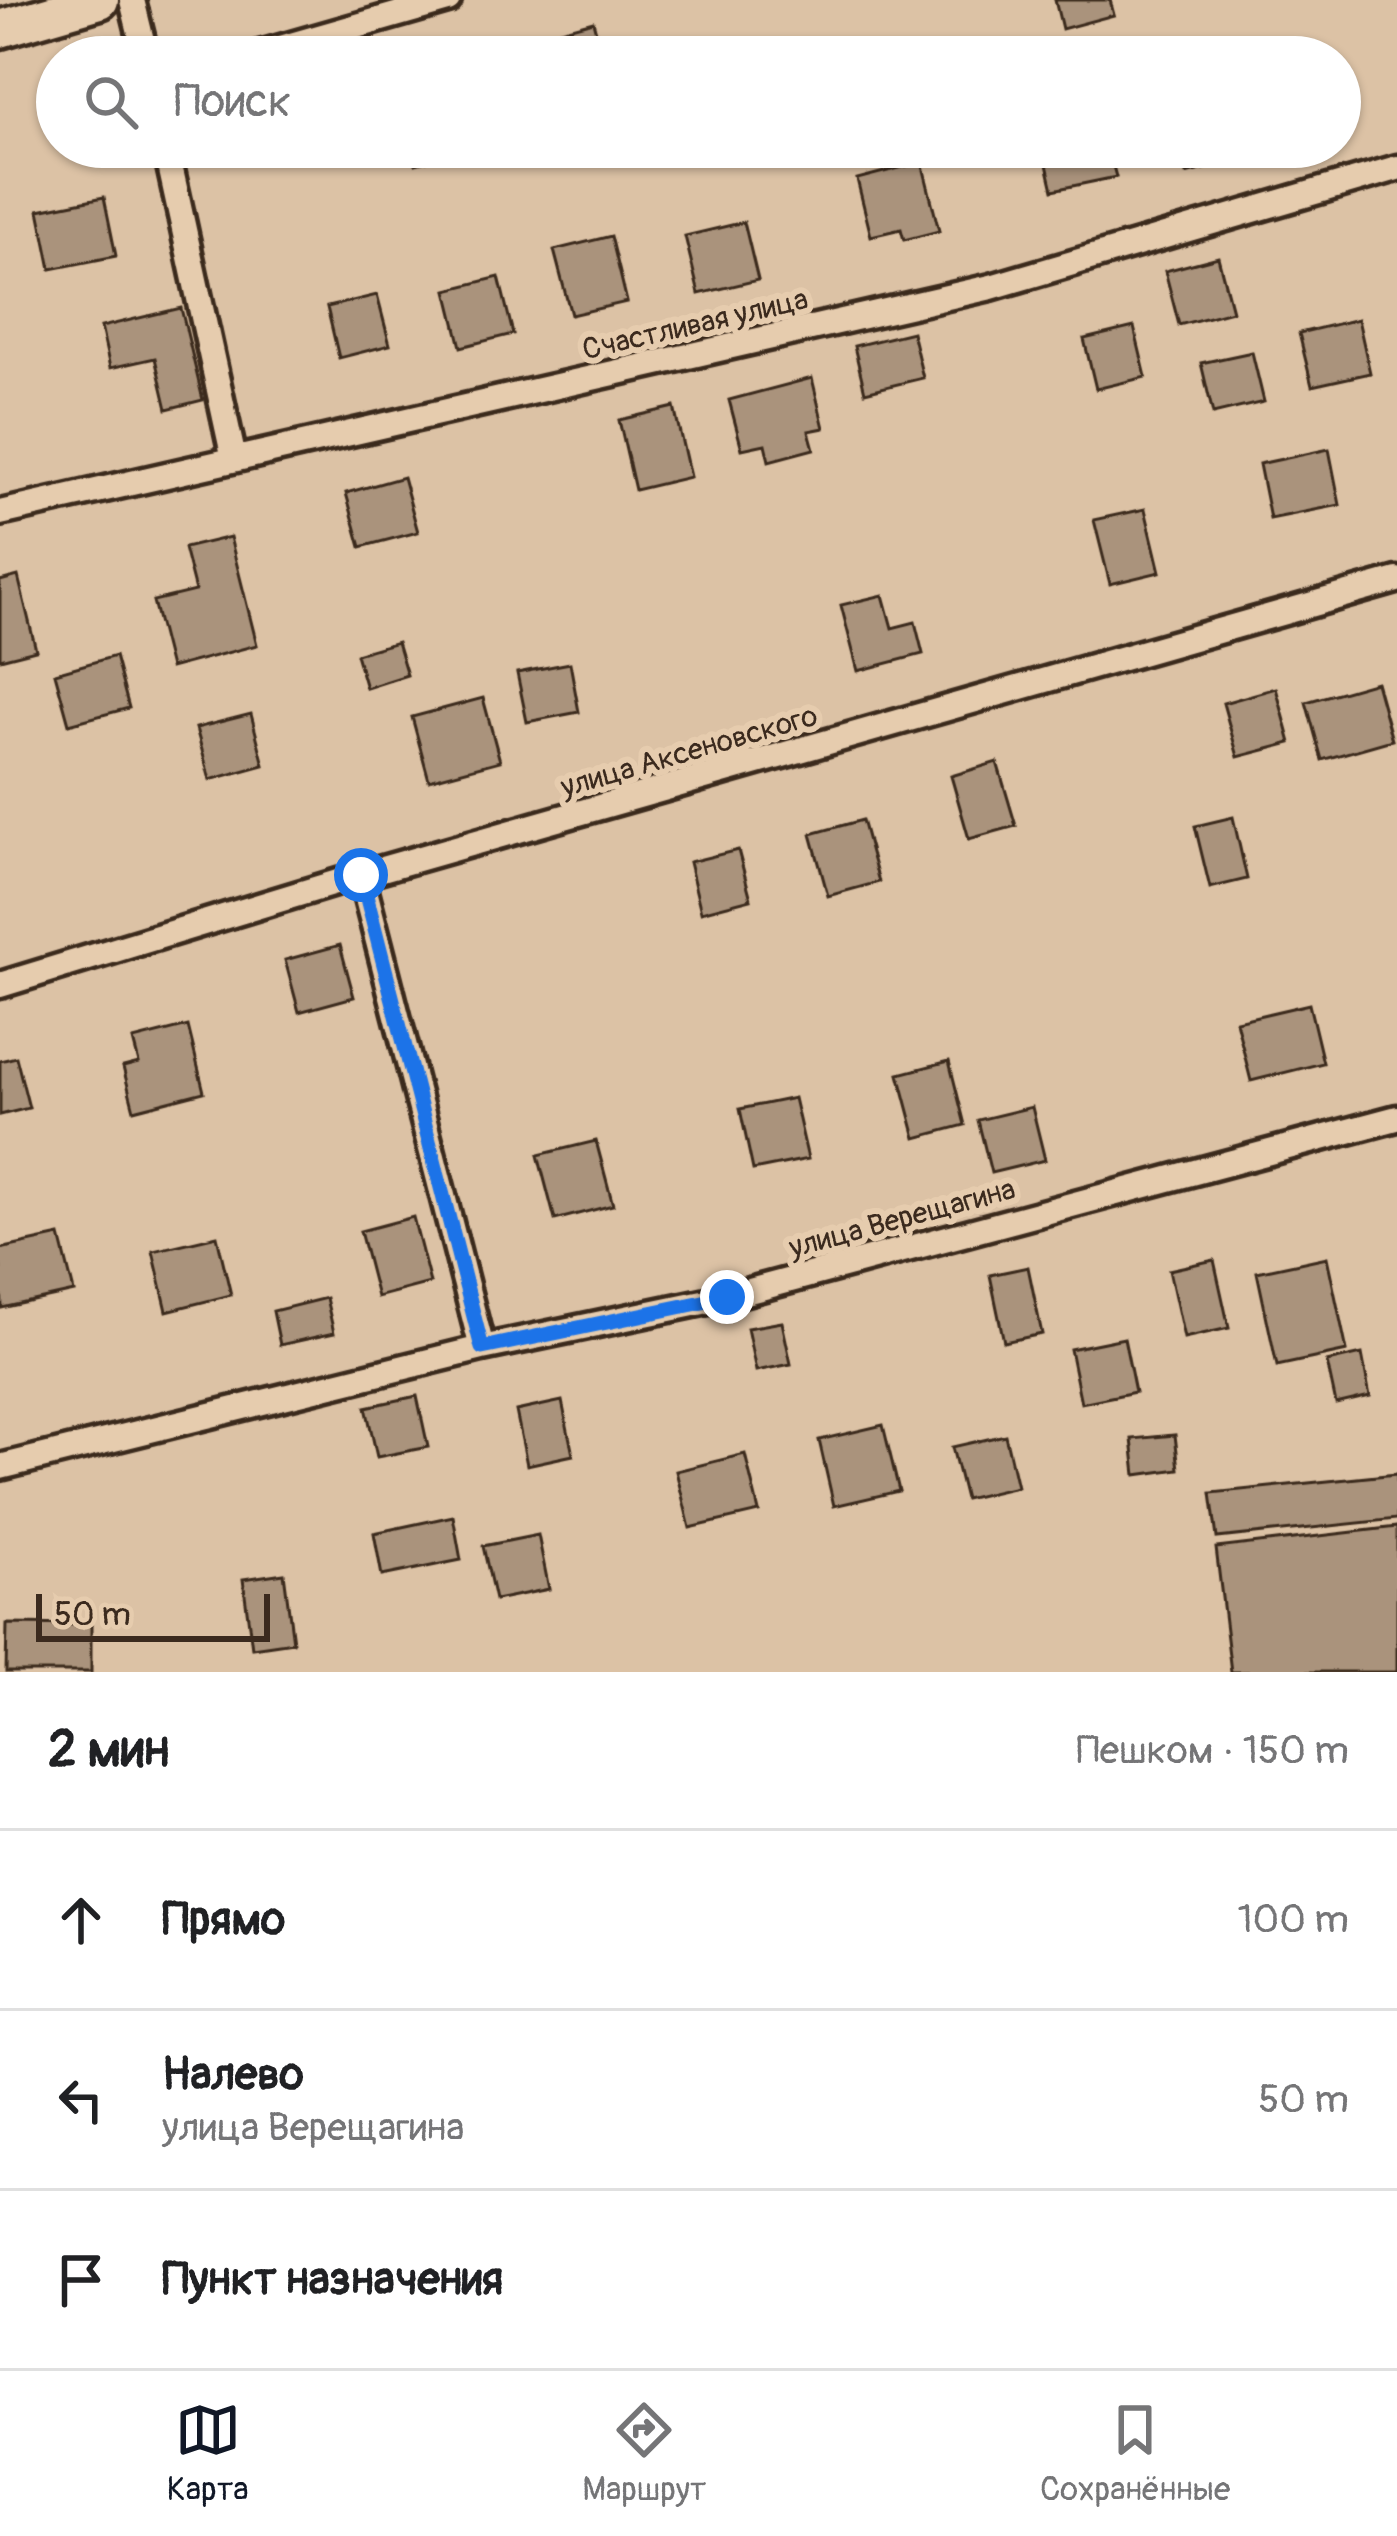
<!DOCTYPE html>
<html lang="ru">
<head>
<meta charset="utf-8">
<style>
	:root { --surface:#fff; --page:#f6f6f6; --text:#202124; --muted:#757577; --line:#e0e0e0; --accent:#111827 }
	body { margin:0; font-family:Pangolin,sans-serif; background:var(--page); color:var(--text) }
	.scale { position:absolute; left:36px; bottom:30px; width:234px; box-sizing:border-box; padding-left:12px; border:6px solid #3b2a1e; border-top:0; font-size:33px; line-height:42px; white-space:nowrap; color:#3b2a1e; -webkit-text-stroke:9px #e6ccae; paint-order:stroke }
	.stop { position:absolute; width:36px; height:36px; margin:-27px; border:9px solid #1a73e8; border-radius:50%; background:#fff }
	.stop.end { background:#1a73e8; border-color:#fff; box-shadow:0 3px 12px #0008 }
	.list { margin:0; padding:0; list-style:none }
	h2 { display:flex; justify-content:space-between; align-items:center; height:156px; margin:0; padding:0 48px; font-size:51px }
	h2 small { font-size:39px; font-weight:400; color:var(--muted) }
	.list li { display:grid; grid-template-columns:78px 1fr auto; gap:36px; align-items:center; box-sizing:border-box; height:180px; padding:0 48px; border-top:3px solid var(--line) }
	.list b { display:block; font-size:45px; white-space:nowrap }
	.list p { margin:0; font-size:39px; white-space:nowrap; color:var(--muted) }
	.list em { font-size:39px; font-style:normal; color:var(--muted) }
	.icon { flex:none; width:66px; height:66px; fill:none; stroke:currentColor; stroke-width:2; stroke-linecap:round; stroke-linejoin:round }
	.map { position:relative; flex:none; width:1397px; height:1672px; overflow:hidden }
	.search { position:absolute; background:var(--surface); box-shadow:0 3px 9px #0004; left:36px; right:36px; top:36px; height:132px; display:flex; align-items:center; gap:30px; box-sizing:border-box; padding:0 42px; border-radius:66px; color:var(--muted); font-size:45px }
	.sheet { height:696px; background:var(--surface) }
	nav { display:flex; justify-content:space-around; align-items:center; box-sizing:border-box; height:168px; border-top:3px solid var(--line); background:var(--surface); font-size:33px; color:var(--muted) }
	nav a { display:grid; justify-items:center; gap:6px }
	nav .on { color:var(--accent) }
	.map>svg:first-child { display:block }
</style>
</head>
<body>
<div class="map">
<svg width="1397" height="1672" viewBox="0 0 1397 1672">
	<rect width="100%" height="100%" fill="#dcc2a5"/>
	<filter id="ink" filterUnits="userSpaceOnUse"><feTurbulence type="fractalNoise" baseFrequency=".00833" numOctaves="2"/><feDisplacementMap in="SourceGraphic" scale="24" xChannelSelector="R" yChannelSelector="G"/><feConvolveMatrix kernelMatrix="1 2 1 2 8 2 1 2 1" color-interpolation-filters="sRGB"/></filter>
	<g filter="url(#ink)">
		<path fill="#aa937b" stroke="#3b2a1e" stroke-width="3" d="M1055,0H1110L1114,15L1062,29Z
			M593,21L603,57H484L482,51Z
			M411,147H475L416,164Z
			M1043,147H1108L1116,177L1053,190Z
			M1179,147H1243L1246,158L1186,174Z
			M922,162L939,231L904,240L901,229L871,236L857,179Z
			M104,197L116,256L51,269L39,210Z
			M744,222L758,280L699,294L685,236Z
			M611,236L627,302L571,315L554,250Z
			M1218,257L1232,311L1179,325L1165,271Z
			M499,277L513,334L461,347L447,290Z
			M377,295L390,345L339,358L327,307Z
			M181,308L203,400L167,409L155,358L110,368L101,327Z
			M1358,319L1370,373L1312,386L1299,333Z
			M1134,327L1146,377L1096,389L1084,339Z
			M912,332L923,378L865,392L854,346Z
			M1252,352L1264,402L1213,414L1201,363Z
			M812,378L824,428L809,431L814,449L769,461L765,444L742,449L729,400Z
			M674,407L690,477L635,490L619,420Z
			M1329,449L1340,505L1270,519L1259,464Z
			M403,477L418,532L361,547L346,493Z
			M1145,509L1160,572L1110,584L1094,520Z
			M230,537L257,645L170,668L153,601L195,591L184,548Z
			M18,576L36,650L0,659V581Z
			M883,595L892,628L915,622L923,654L858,671L841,605Z
			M397,642L407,675L366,688L356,654Z
			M115,656L129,708L69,724L55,673Z
			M570,663L579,712L527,722L517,673Z
			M1376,682L1392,740L1322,760L1306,702Z
			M1276,688L1291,743L1238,757L1223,703Z
			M483,698L500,761L429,780L412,717Z
			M251,714L264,765L210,780L196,728Z
			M997,762L1016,826L969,839L951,776Z
			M1233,817L1247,879L1210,888L1195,826Z
			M862,820L879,882L828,896L811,834Z
			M738,850L751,899L701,912L689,862Z
			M340,945L354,997L299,1012L285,960Z
			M1309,1004L1323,1063L1251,1081L1236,1021Z
			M188,1026L204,1092L134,1110L123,1067L139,1063L133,1040Z
			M16,1057L29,1108L0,1115V1061Z
			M949,1061L965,1125L916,1138L899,1074Z
			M794,1098L808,1159L753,1170L740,1109Z
			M1032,1107L1045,1160L991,1173L978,1120Z
			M596,1141L613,1205L555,1220L538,1155Z
			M413,1217L430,1283L377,1297L360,1231Z
			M60,1236L74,1292L2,1308L0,1249Z
			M217,1236L231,1295L167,1311L153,1251Z
			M1327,1257L1347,1351L1277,1366L1257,1272Z
			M1214,1260L1229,1328L1184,1338L1169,1270Z
			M1028,1267L1042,1334L1004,1342L990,1275Z
			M326,1298L334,1333L280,1345L273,1311Z
			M782,1322L791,1364L756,1371L747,1328Z
			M1124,1338L1135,1392L1081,1403L1070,1349Z
			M1362,1354L1370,1396L1336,1404L1327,1362Z
			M417,1396L428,1447L377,1457L366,1407Z
			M562,1401L573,1455L527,1465L516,1411Z
			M883,1425L899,1491L834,1506L819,1440Z
			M1005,1435L1017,1487L965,1499L952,1447Z
			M1175,1435L1179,1469L1136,1475L1132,1439Z
			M745,1454L759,1512L690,1528L676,1471Z
			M1397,1474V1519L1217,1538L1211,1493Z
			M453,1516L461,1560L382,1576L374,1533Z
			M1397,1527V1672H1231L1216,1548Z
			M538,1535L549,1589L495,1600L483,1546Z
			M284,1573L293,1642L252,1648L243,1579Z
			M7,1624L91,1625V1672H6Z"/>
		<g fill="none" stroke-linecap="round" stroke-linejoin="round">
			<defs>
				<path id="street" d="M132,0L146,57
					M249,57L448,0
					M166,147L234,459
					M0,513L991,287L1397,168
					M361,875L482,1348
					M0,985L361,875L1397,580
					M0,1467L482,1348L727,1297L1397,1118"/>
				<path id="secondary" d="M0,29L100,0"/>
			</defs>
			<use href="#street" stroke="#3b2a1e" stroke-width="33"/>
			<use href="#secondary" stroke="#3b2a1e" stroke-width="45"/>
			<use href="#street" stroke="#e6ccae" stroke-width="24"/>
			<use href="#secondary" stroke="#e6ccae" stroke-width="36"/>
		</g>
	</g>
	<g fill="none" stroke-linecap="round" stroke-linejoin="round" filter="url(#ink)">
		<path stroke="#1a73e8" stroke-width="15" d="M361,875L482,1348L727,1297"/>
	</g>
	<g text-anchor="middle" stroke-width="12" stroke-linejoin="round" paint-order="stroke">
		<g font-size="30" fill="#3b2a1e" stroke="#e6ccae">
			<text transform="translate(695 324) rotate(-13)" y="10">Счастливая улица</text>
			<text transform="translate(689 751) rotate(-16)" y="10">улица Аксеновского</text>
			<text transform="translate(902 1218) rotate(-15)" y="10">улица Верещагина</text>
		</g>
	</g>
</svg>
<div class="scale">50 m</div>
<div class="stop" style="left:361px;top:875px"></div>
<div class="stop end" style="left:727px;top:1297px"></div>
<div class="search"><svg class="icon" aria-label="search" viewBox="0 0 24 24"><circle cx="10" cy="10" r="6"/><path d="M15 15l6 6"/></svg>Поиск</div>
</div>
<section class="sheet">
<h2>2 мин<small>Пешком · 150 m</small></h2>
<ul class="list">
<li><svg class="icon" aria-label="ahead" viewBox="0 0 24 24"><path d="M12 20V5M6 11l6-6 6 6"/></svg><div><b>Прямо</b></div><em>100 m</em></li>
<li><svg class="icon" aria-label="left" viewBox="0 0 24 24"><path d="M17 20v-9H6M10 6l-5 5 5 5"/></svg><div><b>Налево</b><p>улица Верещагина</p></div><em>50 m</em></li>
<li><svg class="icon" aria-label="arrive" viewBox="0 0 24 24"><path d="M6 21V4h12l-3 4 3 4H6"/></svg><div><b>Пункт назначения</b></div></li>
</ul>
</section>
<nav>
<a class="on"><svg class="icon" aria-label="map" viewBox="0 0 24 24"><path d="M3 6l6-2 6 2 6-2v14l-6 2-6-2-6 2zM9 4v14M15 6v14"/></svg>Карта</a>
<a><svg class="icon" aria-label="directions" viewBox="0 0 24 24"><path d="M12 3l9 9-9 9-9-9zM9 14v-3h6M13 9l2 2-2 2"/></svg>Маршрут</a>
<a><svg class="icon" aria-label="saved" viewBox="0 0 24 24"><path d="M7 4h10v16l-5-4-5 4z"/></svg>Сохранённые</a>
</nav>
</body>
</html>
